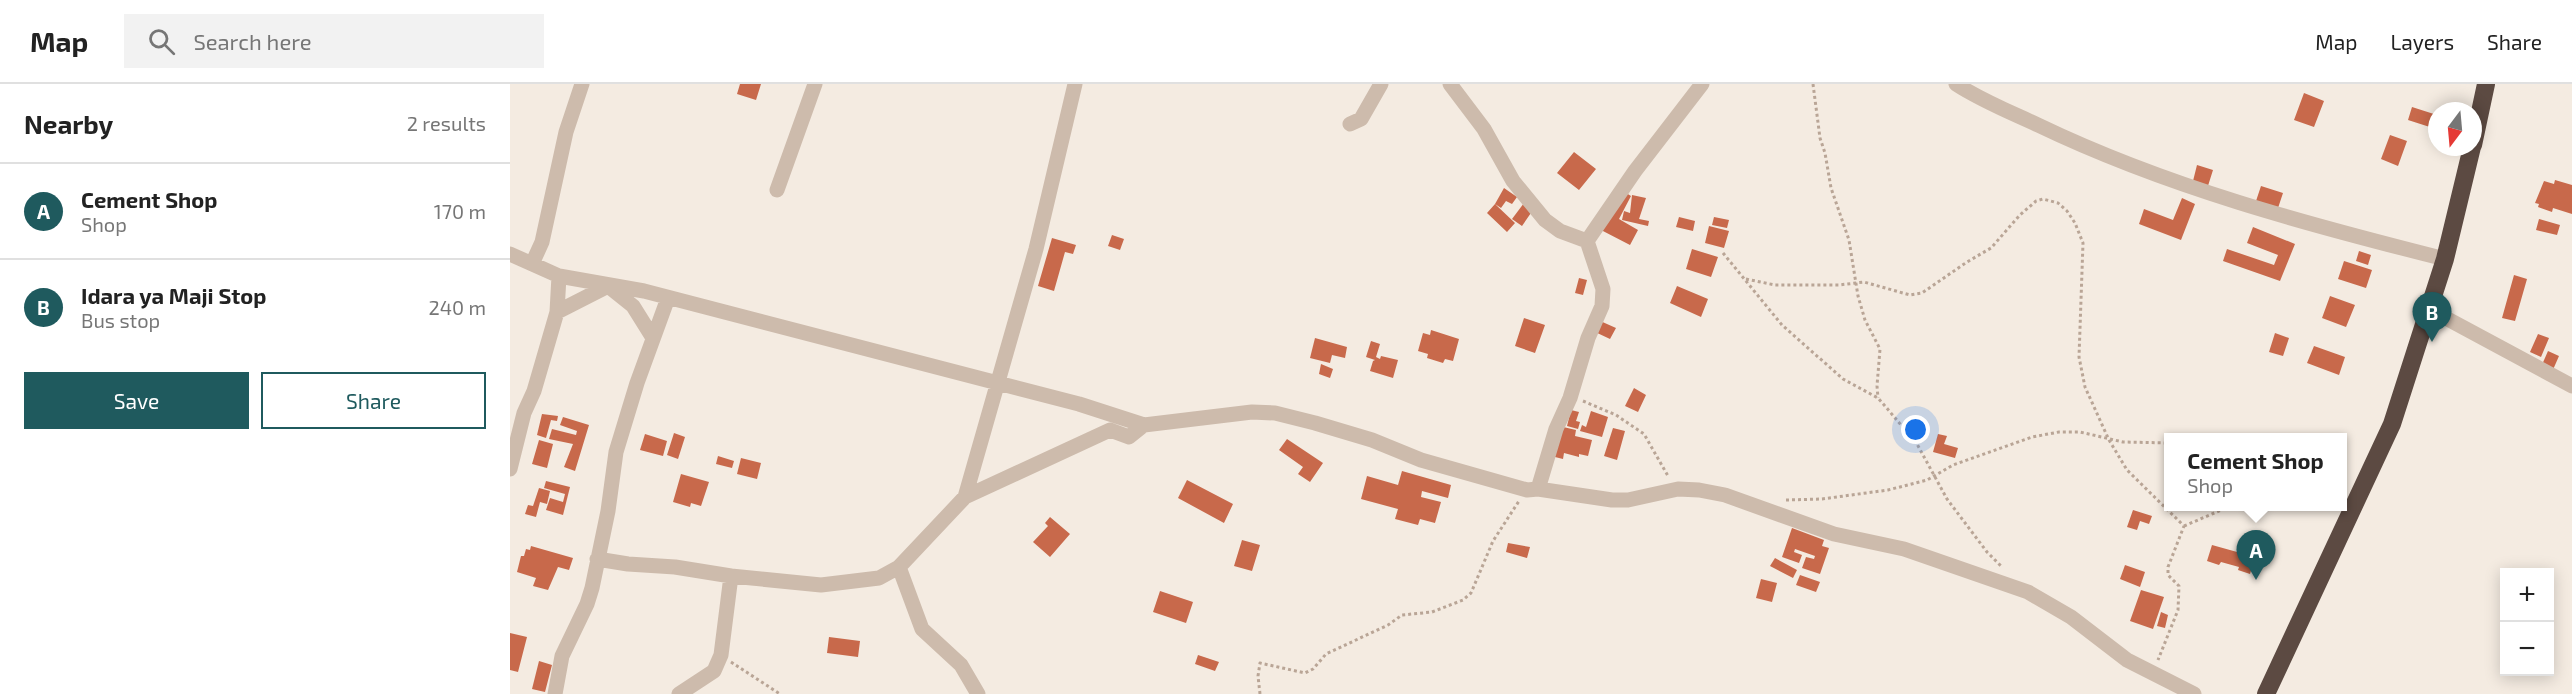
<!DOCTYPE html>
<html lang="en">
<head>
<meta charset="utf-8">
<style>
	:root { --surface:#fff; --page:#f2f2f2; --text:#222; --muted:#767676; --line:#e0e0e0; --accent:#1f5a5e }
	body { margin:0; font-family:"Exo 2",sans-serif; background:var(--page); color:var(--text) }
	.controls { position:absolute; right:18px; bottom:18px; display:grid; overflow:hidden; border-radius:0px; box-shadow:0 3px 15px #0003 }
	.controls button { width:54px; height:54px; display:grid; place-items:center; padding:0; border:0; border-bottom:2px solid var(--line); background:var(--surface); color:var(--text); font:30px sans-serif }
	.compass { position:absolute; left:1918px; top:18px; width:54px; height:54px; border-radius:50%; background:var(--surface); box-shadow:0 3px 15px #0003; rotate:196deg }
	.you { position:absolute; left:1406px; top:346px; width:21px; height:21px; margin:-15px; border:4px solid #fff; border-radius:50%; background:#1a73e8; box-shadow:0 0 0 9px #1a73e833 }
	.badge { display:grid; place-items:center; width:39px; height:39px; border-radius:50%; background:var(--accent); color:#fff; font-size:20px; font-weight:700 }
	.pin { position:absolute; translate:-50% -50px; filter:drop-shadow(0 2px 3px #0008) }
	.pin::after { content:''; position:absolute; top:32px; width:21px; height:18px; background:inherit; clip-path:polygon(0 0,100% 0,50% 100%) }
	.popup { position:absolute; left:1654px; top:349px; width:183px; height:78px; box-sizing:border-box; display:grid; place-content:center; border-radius:0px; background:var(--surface); filter:drop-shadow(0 2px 4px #0005); font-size:20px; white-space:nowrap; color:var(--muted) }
	.popup b { font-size:22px; color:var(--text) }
	.popup::after { content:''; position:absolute; left:50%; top:100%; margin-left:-12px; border:12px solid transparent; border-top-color:var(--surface) }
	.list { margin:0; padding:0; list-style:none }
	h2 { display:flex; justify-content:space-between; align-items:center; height:78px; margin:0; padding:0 24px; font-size:26px }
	h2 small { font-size:20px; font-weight:400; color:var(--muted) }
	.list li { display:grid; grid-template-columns:39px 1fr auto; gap:18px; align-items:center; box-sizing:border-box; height:96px; padding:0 24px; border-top:2px solid var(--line) }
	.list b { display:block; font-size:22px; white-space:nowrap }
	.list p { margin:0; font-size:20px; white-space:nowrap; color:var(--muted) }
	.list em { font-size:20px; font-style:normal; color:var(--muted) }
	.actions { display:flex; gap:12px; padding:18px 24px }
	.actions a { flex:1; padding:14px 0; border:2px solid var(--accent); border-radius:0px; text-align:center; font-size:21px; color:var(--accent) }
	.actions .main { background:var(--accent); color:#fff }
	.icon { flex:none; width:33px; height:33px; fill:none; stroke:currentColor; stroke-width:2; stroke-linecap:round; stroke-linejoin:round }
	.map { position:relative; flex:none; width:2062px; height:610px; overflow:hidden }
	header { display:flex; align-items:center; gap:36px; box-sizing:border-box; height:84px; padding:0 30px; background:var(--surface); border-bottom:2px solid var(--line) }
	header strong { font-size:28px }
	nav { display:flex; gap:33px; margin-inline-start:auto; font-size:21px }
	.search { width:420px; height:54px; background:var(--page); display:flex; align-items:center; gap:15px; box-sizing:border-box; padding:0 21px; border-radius:0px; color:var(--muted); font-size:22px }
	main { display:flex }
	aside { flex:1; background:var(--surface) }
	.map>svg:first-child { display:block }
</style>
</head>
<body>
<header>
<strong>Map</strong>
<div class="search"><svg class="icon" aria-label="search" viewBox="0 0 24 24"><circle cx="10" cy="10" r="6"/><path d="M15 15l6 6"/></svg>Search here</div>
<nav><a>Map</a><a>Layers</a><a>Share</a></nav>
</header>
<main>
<aside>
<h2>Nearby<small>2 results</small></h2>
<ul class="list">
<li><span class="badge">A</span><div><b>Cement Shop</b><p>Shop</p></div><em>170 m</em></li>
<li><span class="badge">B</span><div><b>Idara ya Maji Stop</b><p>Bus stop</p></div><em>240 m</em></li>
</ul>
<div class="actions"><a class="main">Save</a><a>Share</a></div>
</aside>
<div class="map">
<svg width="2062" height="610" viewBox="0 0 2062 610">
	<rect width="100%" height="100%" fill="#f4ebe1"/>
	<path fill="#c8694b" d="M230,0H251L246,16L227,10Z
		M1794,9L1814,17L1804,43L1784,36Z
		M1902,23L1927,31L1926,45L1898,36Z
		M1880,51L1897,57L1888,82L1871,75Z
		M1064,68L1086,85L1069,106L1047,89Z
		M1687,81L1703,86L1697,105L1682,101Z
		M2045,96L2062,101V130L2043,124L2042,128L2028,123L2029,120L2025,119L2034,97L2044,100Z
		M1751,102L1773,109L1767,127L1745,120Z
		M994,104L1007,113L1002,120L996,117L991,124L985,120Z
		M1113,107L1121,112L1109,135L1128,146L1120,161L1091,146Z
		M1122,111L1136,114L1129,135L1139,137L1138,142L1112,136L1114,127L1120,129Z
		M1672,114L1685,120L1671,156L1629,140L1634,125L1663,136Z
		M1014,119L1023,126L1012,142L1002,135Z
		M985,120L1005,139L997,148L977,129Z
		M1169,133L1185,137L1183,147L1166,143Z
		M1204,133L1219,136L1217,144L1202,141Z
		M2029,135L2050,141L2047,151L2026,146Z
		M1199,142L1219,147L1214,164L1195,159Z
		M1743,143L1785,160L1770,197L1713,177L1717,165L1764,181L1768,171L1737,159Z
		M602,151L614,155L610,166L598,162Z
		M542,154L566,161L563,170L555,168L544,207L528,202Z
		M1182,165L1208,173L1201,193L1176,185Z
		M1849,167L1861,171L1858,181L1846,177Z
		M1834,177L1862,186L1856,204L1828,195Z
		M2004,191L2017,195L2005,237L1992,234Z
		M1069,194L1077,196L1073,211L1065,209Z
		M1167,202L1198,215L1191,233L1160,219Z
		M1820,212L1845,221L1836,243L1812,234Z
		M1014,234L1035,241L1025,269L1005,262Z
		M1088,236L1106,244L1100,255L1083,247Z
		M921,246L949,255L943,277L935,275L933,279L917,274L918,270L908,267L913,249L920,251Z
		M1765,249L1779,254L1773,272L1759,268Z
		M2028,250L2039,254L2031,273L2020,268Z
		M805,254L837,263L835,274L822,271L820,279L800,274Z
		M861,257L870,260L866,273L870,275L871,272L888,276L883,294L860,287L863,277L865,276L856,273Z
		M1804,262L1835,273L1829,291L1797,279Z
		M2038,267L2049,272L2042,288L2031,283Z
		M811,280L823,285L820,294L809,290Z
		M1124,304L1136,311L1128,328L1115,322Z
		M1061,326L1069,328L1066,337L1070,338L1068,345L1057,342Z
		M1081,327L1098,333L1092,353L1070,347L1072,341L1076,343Z
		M32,330L48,332L47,337L41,336L36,354L27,351Z
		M53,333L79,341L65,387L54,383L63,360L39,355L42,345L66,351L67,347L50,341Z
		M1049,342L1066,346L1065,352L1082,356L1078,372L1069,370V373L1054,369L1053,375L1041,372Z
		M1103,344L1115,347L1107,376L1094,372Z
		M164,349L175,353L168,375L157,371Z
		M135,350L157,357L153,372L130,366Z
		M1428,350L1437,352L1434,360L1448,364L1445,374L1423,368Z
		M777,355L813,379L800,398L788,390L793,383L769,366Z
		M29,356L43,360L37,384L22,380Z
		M208,372L224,377L222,384L206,380Z
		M231,374L251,379L247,395L227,390Z
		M892,387L941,401L938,414L912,407L911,413L931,418L925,439L910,435L908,441L885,435L888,425L851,415L857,392L888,401Z
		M171,390L199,398L191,422L181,419L180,423L163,418Z
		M677,396L723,420L714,439L668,414Z
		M36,397L60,403L53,431L36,426L40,414L53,418L55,410L34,404Z
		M29,404L40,407L37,420L30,418L26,433L15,430L18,421L23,422Z
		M1623,426L1642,432L1639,440L1630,437L1627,446L1617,443Z
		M540,433L560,450L540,473L523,458L538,442L535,439Z
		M1282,444L1314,456L1312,462L1319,464L1310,490L1292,484L1296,473L1304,475L1305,472L1285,465L1284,468L1292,471L1289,479L1272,473Z
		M732,456L750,461L742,487L724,482Z
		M998,459L1020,463L1017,474L996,468Z
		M1702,461L1745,473L1740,490L1728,486L1729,483L1711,478L1709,481L1697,477Z
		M21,462L63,474L59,486L48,483L38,506L23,502L26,494L7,488L11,472H14L16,465L20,466Z
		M1265,474L1287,486L1283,494L1260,482Z
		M1615,481L1635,488L1630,503L1610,495Z
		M1290,491L1310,498L1306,508L1286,501Z
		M1251,495L1267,499L1262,518L1246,514Z
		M1631,506L1654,513L1643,545L1620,537Z
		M650,507L683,518L676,539L643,528Z
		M1651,528L1658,531L1655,544L1647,542Z
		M0,549L17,553L8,588L0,586Z
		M319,553L350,557L348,573L317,569Z
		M688,571L709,578L705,587L685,580Z
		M29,577L42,581L35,608L22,605Z"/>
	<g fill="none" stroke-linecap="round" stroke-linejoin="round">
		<path stroke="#b9a596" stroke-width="3" stroke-dasharray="3 3" stroke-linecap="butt" d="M1303,0L1310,54L1315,69L1321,104L1339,156L1348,212L1355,236L1370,265L1367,302L1368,314
			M1213,169L1272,241L1333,295L1368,314L1375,322L1407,360L1437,415L1477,468L1491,482
			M1236,195L1265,201H1329L1354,198L1400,211L1412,209L1457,178L1481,164L1510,131L1526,117L1533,115L1548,119L1557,127L1565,139L1573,159L1569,273L1575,303L1599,356L1617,386L1674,442L1658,483V491L1669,502L1668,526L1648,576
			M1073,317L1106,331L1134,350L1158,392
			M1276,416L1312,415L1378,406L1417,396L1443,381L1522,353L1549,348H1570L1613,358L1659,359
			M1674,442L1716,424L1727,422
			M221,578L270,610
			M750,610L748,592L750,579L795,589L803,585L816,570L878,541L892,531L922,528L953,516L961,509L983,457L1009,417"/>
		<path stroke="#cdbbac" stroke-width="15" d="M940,0L974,45L1003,97L1035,136L1050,147L1077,157
			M1446,0C1472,17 1500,28 1528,41C1657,103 1796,140 1935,175
			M840,40L851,35L871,0
			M267,106L305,0
			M0,170L49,192L134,207L569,320L634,341L742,328L765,329L805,339L862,356L911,376L1017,406L1028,405L1102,416H1118L1168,405L1189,406L1215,411L1324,450L1394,465L1518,508L1561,533L1617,576L1684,610
			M22,180L32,158L56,48L72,0
			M1919,225L2062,302
			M47,228L98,202L123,222L143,254
			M0,385L14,329L24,307L47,228L49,192
			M1028,405L1046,345L1060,314L1078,254L1092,222L1093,205L1077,157L1125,87L1192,0
			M455,413L526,165L565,0
			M87,475L118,480L165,483L221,492
			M389,483L412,545L451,581L468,610
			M45,610L52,572L77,520L82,504L98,427L106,368L127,299L158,214
			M169,610L204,587L211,571L221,492L311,501L369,494L389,483L455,413L600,346L619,353L634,341"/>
		<path stroke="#5c4a42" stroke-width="18" d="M1963,61L1976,0
			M1756,610L1882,340L1935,175L1962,63"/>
	</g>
</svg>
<div class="controls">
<button>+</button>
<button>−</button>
</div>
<svg class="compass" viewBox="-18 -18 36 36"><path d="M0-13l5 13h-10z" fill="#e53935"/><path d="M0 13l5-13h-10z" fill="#767676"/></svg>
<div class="you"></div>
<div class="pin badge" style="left:1746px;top:496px">A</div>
<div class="popup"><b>Cement Shop</b>Shop</div>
<div class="pin badge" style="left:1922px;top:258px">B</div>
</div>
</main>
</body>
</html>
